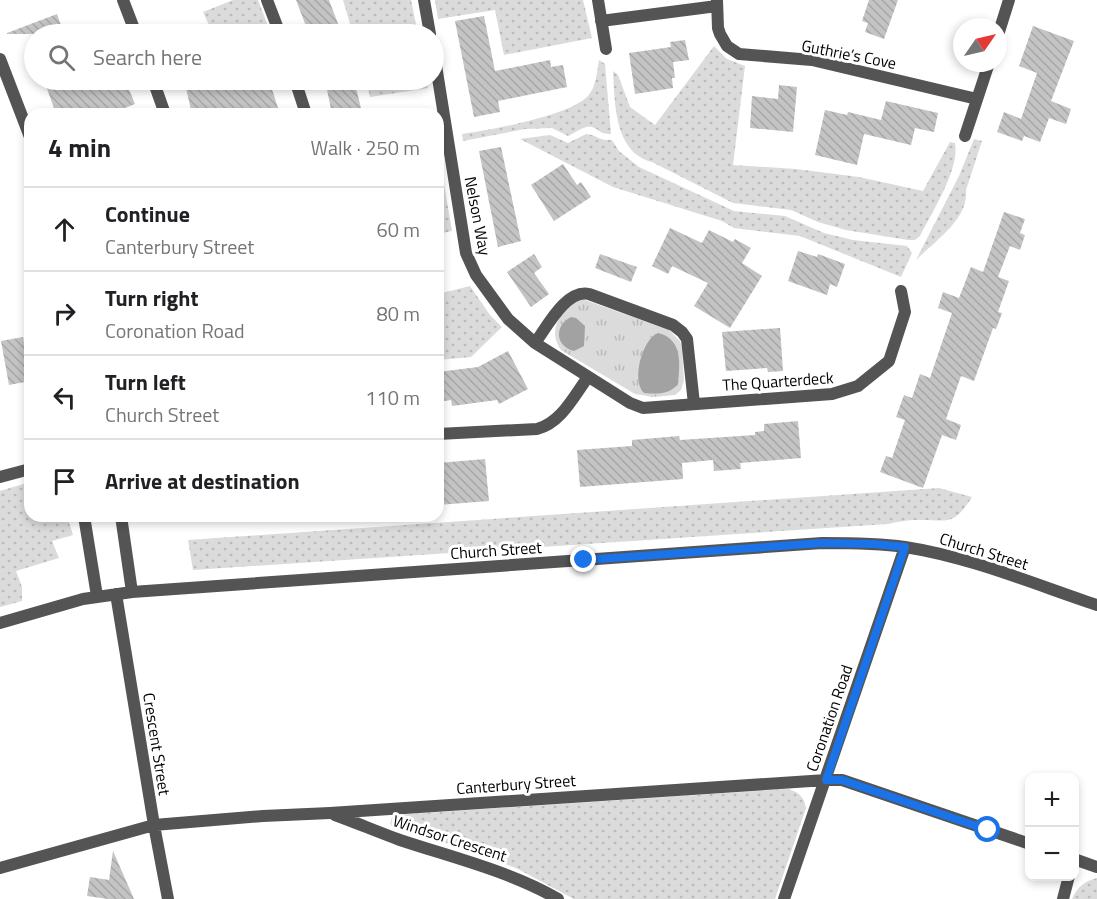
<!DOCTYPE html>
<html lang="en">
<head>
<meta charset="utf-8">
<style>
	:root { --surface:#fff; --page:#f2f2f2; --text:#202124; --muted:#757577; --line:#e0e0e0 }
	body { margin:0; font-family:"Titillium Web",sans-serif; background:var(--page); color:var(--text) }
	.controls { position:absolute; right:18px; bottom:18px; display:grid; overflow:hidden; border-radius:12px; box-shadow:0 3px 9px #0003 }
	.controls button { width:54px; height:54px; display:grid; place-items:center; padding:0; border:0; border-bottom:2px solid var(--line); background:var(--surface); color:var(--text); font:30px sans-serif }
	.compass { position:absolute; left:953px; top:18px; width:54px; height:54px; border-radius:50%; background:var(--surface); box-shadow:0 3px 9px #0003; rotate:56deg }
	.stop { position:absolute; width:18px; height:18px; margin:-14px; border:4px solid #1a73e8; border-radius:50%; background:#fff }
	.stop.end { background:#1a73e8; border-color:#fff; box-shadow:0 2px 6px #0008 }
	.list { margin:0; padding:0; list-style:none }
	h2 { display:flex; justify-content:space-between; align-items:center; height:78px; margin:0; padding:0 24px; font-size:26px }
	h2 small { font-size:20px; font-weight:400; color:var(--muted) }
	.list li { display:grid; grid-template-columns:39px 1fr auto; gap:18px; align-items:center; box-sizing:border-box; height:84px; padding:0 24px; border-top:2px solid var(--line) }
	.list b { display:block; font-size:22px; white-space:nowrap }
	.list p { margin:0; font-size:20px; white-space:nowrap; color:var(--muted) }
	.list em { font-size:20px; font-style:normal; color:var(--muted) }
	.icon { flex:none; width:33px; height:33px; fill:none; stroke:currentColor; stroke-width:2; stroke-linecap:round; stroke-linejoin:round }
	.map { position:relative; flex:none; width:1097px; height:899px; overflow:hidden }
	.search { position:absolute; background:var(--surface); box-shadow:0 3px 9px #0003; left:24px; top:24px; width:420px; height:66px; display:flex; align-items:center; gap:15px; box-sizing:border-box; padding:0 21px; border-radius:33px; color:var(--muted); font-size:22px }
	.panel { position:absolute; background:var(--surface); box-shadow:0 3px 9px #0003; left:24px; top:108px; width:420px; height:414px; border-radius:18px }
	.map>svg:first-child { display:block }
</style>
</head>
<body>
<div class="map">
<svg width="1097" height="899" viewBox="0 0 1097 899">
	<defs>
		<pattern id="grass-dots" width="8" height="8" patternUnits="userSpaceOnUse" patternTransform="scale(1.5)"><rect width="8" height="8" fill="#dbdbdb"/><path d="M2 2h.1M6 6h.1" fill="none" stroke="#bababa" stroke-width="1.8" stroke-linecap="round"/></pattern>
		<pattern id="park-tufts" width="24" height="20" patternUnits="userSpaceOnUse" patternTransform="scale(1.5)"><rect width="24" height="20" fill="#dbdbdb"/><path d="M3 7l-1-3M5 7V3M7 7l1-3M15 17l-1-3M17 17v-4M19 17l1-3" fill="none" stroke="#bababa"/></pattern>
		<pattern id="building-back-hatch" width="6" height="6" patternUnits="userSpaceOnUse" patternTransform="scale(1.5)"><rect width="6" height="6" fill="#c4c4c4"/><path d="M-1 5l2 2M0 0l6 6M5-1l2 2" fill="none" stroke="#a7a7a7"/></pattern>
	</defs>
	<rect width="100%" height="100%" fill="#fff"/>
	<path fill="url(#grass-dots)" d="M233,0H258L271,34H213L203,12Z
		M343,0H411L418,34H353Z
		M435,0H583L592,38L504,55L495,10L438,19Z
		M714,46L727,59L745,66L733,165L796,169L859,177L923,191L950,142L955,143C960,169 932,212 920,236L915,240H908L846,230L818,222L791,210L733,203L652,162C614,152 615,103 613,71L618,75L630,107L655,125Z
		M599,60L605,64L611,134C598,134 601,130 592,127C585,125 574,133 568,136L552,128L525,129L463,141L462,134C490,130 569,116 588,96C596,87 597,72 599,60Z
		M366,80H426L428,88L370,97Z
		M586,134C597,135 599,141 612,140L619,151L639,167L734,211L785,216L824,233L853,240L907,246L912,253L901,277L800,236L734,228L722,221L613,187L520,139L550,135L568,143Z
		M974,139L982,141L966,190C969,219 935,241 916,260L959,176Z
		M438,160H440L452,231L438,234Z
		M470,286L490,315L502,327L471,357L438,360V294Z
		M30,482V516H67L73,535L52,541L59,558L16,571L22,587V601L0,607V491Z
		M939,488L972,497C952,528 949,519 916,520C907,520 897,522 888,524L193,570L188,540Z
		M785,789C797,790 804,796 806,808L775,899H574L516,868L454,845L394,829L390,824L392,817L395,815Z
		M1097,878V899H1072C1077,887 1085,881 1097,878Z"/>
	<path fill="url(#park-tufts)" d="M578,300H585L669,330L680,341L682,348L684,380L681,390L675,395L653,397L635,394L561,350C547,331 560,311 578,300Z"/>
	<path fill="#a2a2a2" d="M571,317L576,318L585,326L584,346L574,351C555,346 554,326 571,317Z
		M658,333C683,339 680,364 678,384C669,395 657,394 644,393C631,381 642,339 658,333Z"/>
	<path fill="url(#building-back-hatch)" d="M296,0H329L340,29L326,34H309Z
		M869,0H898L884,39L865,32L868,23L862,21Z
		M57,14L64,34H7V33Z
		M484,16L495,71L550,60L551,67L563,65L567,87L498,101L500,112L474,117L455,21Z
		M1033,26L1074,41L1051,101L1071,109L1066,124L1049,118L1040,142L1024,136L1022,141L997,132L1004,112L1021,119L1037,73L1019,66Z
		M685,40L689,60L673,62L675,78H672L673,88L635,94L629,53L671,47L670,42Z
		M44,80H125L135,104L109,114H56Z
		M184,80H269L278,108L257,114H252L250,109L234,114H192Z
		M325,80H354L362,112L332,114Z
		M779,85L797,87L793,132L750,128L752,96L778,99Z
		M886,101L938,113L934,132L915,128L911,145L864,134L857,165L815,155L825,110L847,115L848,112L881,120Z
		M501,147L521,241L498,247L479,151Z
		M563,164L577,185L581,182L591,197L554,221L531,185Z
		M1004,212L1025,219L1020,233L1025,235L1020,250L1010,246L998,277L1009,281L998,312L1002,313L996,329L993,328L974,381L961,376L946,419L961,425L956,440L942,435L923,488L880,472L886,456L892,458L905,420L896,417L904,395L912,398L920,374L930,378L952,313L938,308L943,292L959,298L971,267L983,272Z
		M670,228L702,243L709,230L733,242L735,239L751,248L742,263L762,276L730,328L694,306L708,283L672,266L668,274L652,266Z
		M798,251L817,257L818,254L845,264L837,287L830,284L827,295L788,281Z
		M534,254L542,267L534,273L549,294L531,307L507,272Z
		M600,254L637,267L631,282L595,268Z
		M780,328L783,371L768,372L767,368L726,371L722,332Z
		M23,337L30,381L9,385L1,341Z
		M508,351L528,389L499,404L497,400L452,406L451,400L438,402V372L478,367Z
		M798,421L801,458L740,463L741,469L714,471L713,460L682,463L683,479L580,487L577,450L632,446V440L679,436L680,440L755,435V432L764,431V424Z
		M485,459L489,501L438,505V463Z
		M113,851L134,899H108L87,896L90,877L109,880Z"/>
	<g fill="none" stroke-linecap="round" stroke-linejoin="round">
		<path stroke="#545454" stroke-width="12" d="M123,0L136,34
			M267,0L280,34
			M424,0L430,34
			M598,0L606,49
			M717,0L718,28L720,34L727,46L739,54L812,60L977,99
			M601,21L717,6
			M998,35L1009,0
			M434,53L466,253L476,275L508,319L535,343L630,403L643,408L832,394L858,386L889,361L905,312L901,291
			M0,59L30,137
			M153,80L165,114
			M295,80L306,114
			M965,136L989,63
			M535,343C547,327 566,289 589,294L673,325L682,332L687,339L694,404
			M438,434L537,429C561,423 574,396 588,377
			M0,477L30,469
			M84,516L97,596
			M121,516L132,592
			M116,594L154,825L168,899
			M0,623L83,599L132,592L822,543C850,543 877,543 905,547C970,557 1034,584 1097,605
			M335,815C357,823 378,832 400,840C454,858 509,871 558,899
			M1074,859L1097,867
			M0,868L154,825L263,816L330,813L826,780H842L1030,844
			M784,899L905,547
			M1063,899L1069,876"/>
	</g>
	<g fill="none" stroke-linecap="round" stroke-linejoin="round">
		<path stroke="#1a73e8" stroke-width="8" d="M584,560L822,543L874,544L905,547L826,780H842L988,830"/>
	</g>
	<g text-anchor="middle" stroke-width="6" stroke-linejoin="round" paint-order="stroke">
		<g font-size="16" fill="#000" stroke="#fff">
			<text transform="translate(849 54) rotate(11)" y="6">Guthrie’s Cove</text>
			<text transform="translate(478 216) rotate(79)" y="6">Nelson Way</text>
			<text transform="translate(778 381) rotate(-4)" y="6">The Quarterdeck</text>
			<text transform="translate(496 550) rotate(-4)" y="6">Church Street</text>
			<text transform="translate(984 551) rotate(17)" y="6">Church Street</text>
			<text transform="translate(829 718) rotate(-71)" y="6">Coronation Road</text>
			<text transform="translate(157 744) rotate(81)" y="6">Crescent Street</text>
			<text transform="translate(516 784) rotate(-4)" y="6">Canterbury Street</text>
			<text transform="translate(450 838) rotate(18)" y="6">Windsor Crescent</text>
		</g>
	</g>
</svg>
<div class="controls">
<button>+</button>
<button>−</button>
</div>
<svg class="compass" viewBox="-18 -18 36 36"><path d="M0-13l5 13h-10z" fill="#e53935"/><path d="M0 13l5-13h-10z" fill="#757577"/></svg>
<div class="stop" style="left:988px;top:830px"></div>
<div class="stop end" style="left:584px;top:560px"></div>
<div class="search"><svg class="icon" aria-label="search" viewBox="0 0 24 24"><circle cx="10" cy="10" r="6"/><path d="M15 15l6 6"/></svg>Search here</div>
<section class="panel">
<h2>4 min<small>Walk · 250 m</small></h2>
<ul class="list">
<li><svg class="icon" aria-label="ahead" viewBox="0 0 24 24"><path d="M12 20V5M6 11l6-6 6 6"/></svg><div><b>Continue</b><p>Canterbury Street</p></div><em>60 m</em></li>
<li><svg class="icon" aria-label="right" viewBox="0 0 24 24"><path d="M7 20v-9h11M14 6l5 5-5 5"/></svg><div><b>Turn right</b><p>Coronation Road</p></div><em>80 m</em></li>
<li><svg class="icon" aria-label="left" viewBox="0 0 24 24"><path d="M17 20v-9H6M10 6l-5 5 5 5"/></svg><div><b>Turn left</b><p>Church Street</p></div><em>110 m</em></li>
<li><svg class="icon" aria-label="arrive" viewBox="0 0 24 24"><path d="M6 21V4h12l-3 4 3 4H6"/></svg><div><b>Arrive at destination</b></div></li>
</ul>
</section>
</div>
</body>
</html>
